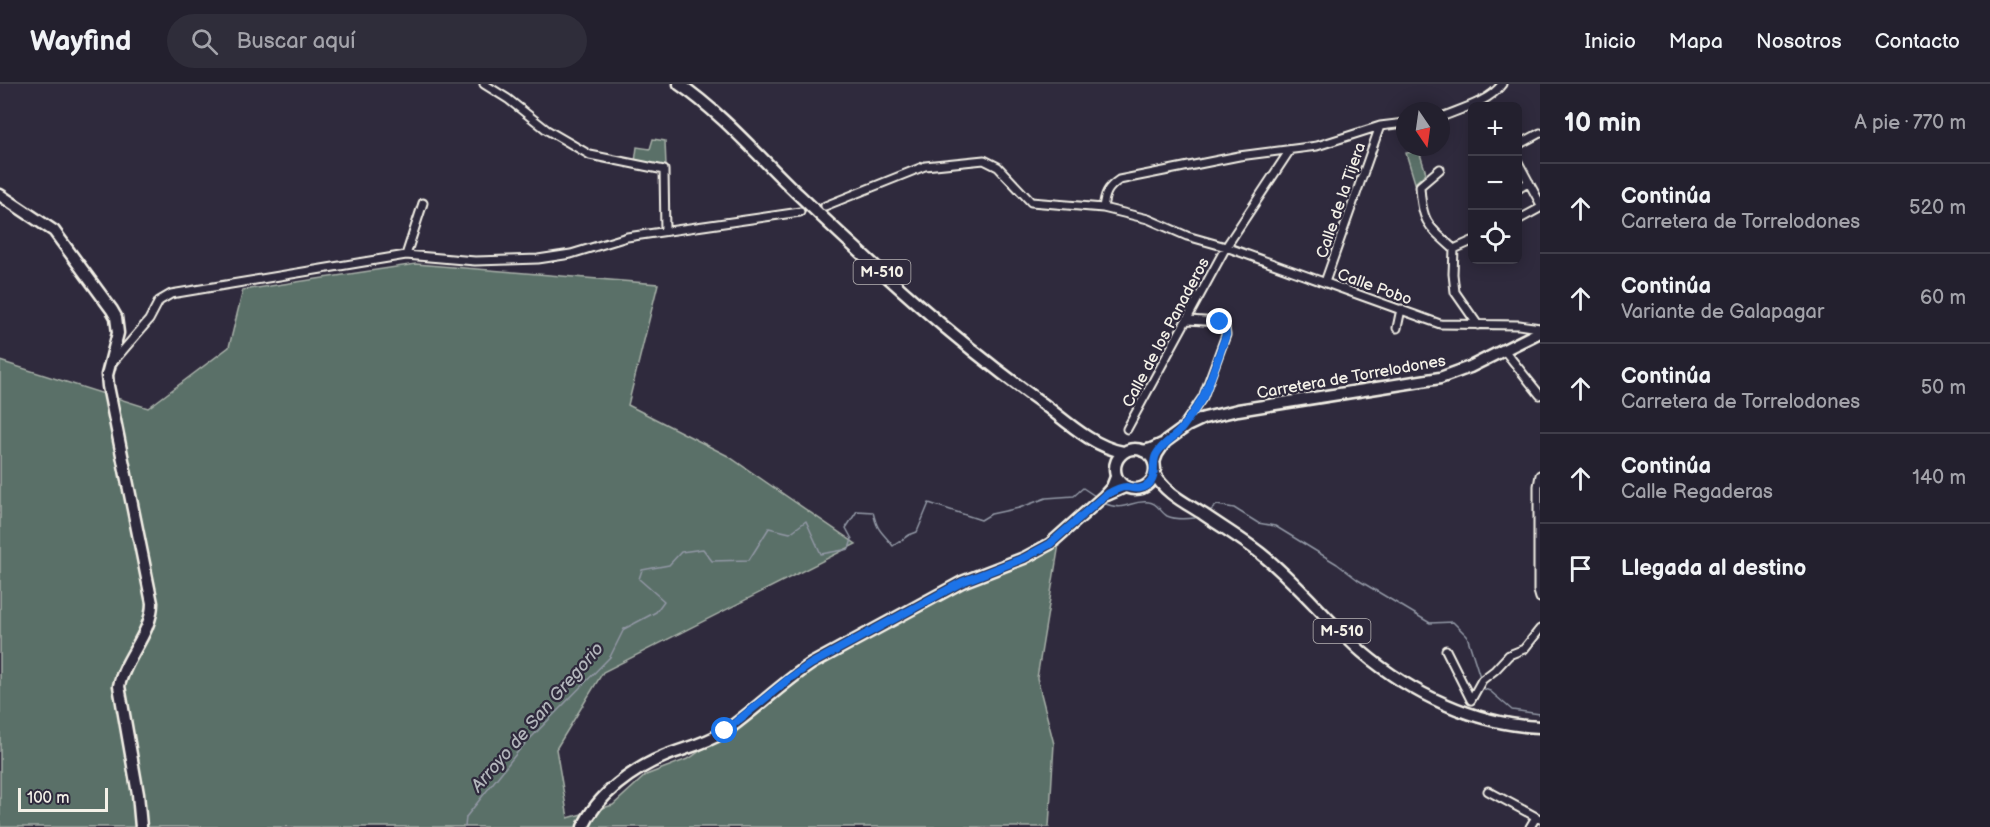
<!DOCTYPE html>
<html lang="es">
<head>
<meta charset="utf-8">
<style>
	:root { --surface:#23202e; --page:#2f2d3a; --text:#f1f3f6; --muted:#a3a3aa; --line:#403e4a }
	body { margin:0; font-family:"Balsamiq Sans",sans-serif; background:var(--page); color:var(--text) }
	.controls { position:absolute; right:18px; top:18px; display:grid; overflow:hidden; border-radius:9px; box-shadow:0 3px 15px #0003 }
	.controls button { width:54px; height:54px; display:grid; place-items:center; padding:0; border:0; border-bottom:2px solid var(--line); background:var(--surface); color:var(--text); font:30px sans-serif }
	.compass { position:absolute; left:1396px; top:18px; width:54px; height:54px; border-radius:50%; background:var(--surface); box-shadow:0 3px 15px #0003; rotate:167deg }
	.scale { position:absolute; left:18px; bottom:15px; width:90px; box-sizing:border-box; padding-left:6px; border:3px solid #f4f1e8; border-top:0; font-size:16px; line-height:21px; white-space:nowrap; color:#f4f1e8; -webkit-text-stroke:4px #2f2a3d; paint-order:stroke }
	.stop { position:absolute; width:18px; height:18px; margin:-14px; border:4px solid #1a73e8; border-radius:50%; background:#fff }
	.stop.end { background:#1a73e8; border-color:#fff; box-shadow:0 2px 6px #0008 }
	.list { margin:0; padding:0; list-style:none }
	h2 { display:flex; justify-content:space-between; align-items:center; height:78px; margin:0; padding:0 24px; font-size:26px }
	h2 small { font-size:20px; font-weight:400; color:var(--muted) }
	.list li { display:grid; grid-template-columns:39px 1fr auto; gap:18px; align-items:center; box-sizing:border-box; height:90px; padding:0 24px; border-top:2px solid var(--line) }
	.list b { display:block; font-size:22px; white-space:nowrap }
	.list p { margin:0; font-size:20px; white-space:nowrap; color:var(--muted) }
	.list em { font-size:20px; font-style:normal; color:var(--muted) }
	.icon { flex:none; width:33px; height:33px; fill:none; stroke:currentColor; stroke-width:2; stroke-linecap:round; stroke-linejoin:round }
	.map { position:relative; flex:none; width:1540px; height:743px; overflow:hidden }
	header { display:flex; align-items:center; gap:36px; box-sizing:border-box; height:84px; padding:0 30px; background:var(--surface); border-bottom:2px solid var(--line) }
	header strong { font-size:28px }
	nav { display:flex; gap:33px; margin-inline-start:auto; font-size:21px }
	.search { width:420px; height:54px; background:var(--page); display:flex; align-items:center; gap:15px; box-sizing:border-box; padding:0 21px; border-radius:33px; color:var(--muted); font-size:22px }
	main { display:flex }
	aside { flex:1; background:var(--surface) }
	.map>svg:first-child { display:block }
</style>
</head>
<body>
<header>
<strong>Wayfind</strong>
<div class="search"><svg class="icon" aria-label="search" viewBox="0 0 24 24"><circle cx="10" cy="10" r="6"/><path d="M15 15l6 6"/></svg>Buscar aquí</div>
<nav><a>Inicio</a><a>Mapa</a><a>Nosotros</a><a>Contacto</a></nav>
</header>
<main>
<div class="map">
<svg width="1540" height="743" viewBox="0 0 1540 743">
	<rect width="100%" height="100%" fill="#2f2a3d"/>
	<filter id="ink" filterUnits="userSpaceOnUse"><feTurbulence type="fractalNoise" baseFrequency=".0167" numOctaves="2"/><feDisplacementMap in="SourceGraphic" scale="12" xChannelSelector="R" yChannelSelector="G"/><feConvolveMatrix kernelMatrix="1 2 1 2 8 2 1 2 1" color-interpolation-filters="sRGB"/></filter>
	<g filter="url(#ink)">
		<path fill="#5a6f68" stroke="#a7b0a8" stroke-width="1.5" d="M653,55L665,57L666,82L635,78L637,63L650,65Z
			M1419,67L1426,89L1415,99L1406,69Z
			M416,180L658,200L628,321L728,372L856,460L603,588L556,665L568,734L613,721L646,691L690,674L811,587L968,500L1059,460L1037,594L1054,660L1049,743H0V277L148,324L229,263L243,206Z"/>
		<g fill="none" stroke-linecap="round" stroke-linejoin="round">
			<path stroke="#9298a5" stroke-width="1.5" d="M1104,419C1125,429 1131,415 1149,418C1158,419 1160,428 1167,432C1176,436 1187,435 1195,434
				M1211,426L1217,421L1234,424L1258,439L1275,442L1337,480L1358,496L1430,539L1453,538L1467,552L1480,593
				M1482,604L1490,607L1512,626L1540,630
				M465,743L466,733L520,665L610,573L624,545L656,528L664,517L639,495L642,486L669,481L681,468L703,465L712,477L749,476L769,444L790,449L806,437L821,470L849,465L852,455L846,444L857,427L873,428C878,449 881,446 893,462L909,451L917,448L929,419L981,436L991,430L1019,424L1046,414L1074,412L1083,404L1095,412"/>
			<defs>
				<path id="street" d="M484,0L508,15L547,46L590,71L664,86L665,147
					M1441,33C1461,25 1489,18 1502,0
					M1518,61L1540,49
					M1518,78L1540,119
					M1440,85L1420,102C1422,139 1428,142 1454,165L1453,190L1455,208L1478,241
					M1518,105L1529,98
					M825,122L925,82L984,76L998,83L1031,118L1103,124L1148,135L1187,152L1226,163L1440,240L1519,241L1540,244
					M1103,124C1105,110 1107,104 1119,96L1239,72L1317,62L1380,42L1405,39
					M1518,136L1540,124
					M1454,165L1472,157
					M406,171L423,119
					M1325,198L1380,42
					M1397,244L1401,225
					M1504,266L1540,311
					M113,278L149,236L159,217L171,210L406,171L475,177L538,175L571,170L627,153L800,128
					M1182,343L1203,313L1226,251L1225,243L1220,238L1188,236
					M1127,345L1226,163L1290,66
					M1540,391L1538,402V507L1540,514
					M1446,566L1471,616L1482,596L1495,586L1509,571L1524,565L1540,545
					M1488,707L1540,735
					M1530,743L1536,733"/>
				<path id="secondary" d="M0,111L54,147L112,226L116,233L118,249L107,291L108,302L152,519C152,549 125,573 119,602L138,710L141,743
					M1143,367L1151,365L1162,360
					M1154,378L1157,370L1165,358L1187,342L1204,334L1238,326L1440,294L1470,283L1540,248
					M1107,411L1125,403
					M583,743C597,711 633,685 665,672C685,664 705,660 724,648C754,627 780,601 811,580L962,498L1024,474L1050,460L1104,412L1112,403L1116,393"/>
				<path id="primary" d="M679,0C723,30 761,75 799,111C877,185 955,257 1042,319C1066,337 1093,363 1123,368
					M1115 385a20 20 0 1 1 40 0a20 20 0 1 1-40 0Z
					M1155,390C1164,409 1186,419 1203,430C1222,443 1242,455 1260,469C1297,498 1327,537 1362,568C1410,609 1476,641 1540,643"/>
			</defs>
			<use href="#street" stroke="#f4f1e8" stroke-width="11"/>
			<use href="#secondary" stroke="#f4f1e8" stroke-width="15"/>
			<use href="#primary" stroke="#f4f1e8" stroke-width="15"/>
			<use href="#street" stroke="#2f2a3d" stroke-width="7"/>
			<use href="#secondary" stroke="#2f2a3d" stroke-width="10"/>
			<use href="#primary" stroke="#2f2a3d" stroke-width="10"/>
		</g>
	</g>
	<g fill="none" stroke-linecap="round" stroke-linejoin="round" filter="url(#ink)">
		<path stroke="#1a73e8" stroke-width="8" d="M725,647L790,594L811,580L962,498L1024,474L1050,460L1104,412C1110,409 1118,403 1126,403C1134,404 1140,407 1148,401C1158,392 1151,381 1156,371C1162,359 1175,354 1182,344C1189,334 1197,323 1203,313C1212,293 1219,271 1226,251L1225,243L1220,238"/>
	</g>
	<g text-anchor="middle" stroke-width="4.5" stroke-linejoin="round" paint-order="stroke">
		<g fill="#2f2a3d" stroke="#b9b5b5" stroke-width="1.5">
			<rect x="853.5" y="176" width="57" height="24" rx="4.5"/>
			<rect x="1313.5" y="535" width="57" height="24" rx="4.5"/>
		</g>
		<g font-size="15" font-weight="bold" fill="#f4f1e8">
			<text x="882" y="193">M-510</text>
			<text x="1342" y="552">M-510</text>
		</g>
		<g font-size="16" fill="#f4f1e8" stroke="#2f2a3d">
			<text transform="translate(1340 116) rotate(-71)" y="6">Calle de la Tijera</text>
			<text transform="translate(1375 202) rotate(20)" y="6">Calle Pobo</text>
			<text transform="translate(1165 248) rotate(-62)" y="6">Calle de los Panaderos</text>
			<text transform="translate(1351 292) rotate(-10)" y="6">Carretera de Torrelodones</text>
		</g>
		<g font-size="18" font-style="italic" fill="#b3b6bc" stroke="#2f2a3d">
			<text transform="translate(537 633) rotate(-49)" y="6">Arroyo de San Gregorio</text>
		</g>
	</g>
</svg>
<div class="controls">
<button>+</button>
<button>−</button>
<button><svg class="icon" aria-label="locate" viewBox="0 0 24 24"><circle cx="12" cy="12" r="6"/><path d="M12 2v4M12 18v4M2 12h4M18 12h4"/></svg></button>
</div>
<svg class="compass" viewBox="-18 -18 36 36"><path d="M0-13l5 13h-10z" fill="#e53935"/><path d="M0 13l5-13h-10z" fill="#a3a3aa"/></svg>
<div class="scale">100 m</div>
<div class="stop" style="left:725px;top:647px"></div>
<div class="stop end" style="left:1220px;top:238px"></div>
</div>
<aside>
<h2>10 min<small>A pie · 770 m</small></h2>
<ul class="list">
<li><svg class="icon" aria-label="ahead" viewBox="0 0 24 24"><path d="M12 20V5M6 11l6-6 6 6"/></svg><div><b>Continúa</b><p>Carretera de Torrelodones</p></div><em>520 m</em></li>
<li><svg class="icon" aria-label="ahead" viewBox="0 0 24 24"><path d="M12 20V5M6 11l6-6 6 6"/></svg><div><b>Continúa</b><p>Variante de Galapagar</p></div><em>60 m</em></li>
<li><svg class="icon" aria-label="ahead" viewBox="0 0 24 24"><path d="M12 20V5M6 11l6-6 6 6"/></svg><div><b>Continúa</b><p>Carretera de Torrelodones</p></div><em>50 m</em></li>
<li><svg class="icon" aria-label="ahead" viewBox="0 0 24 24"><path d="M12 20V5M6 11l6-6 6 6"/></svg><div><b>Continúa</b><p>Calle Regaderas</p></div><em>140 m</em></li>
<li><svg class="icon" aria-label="arrive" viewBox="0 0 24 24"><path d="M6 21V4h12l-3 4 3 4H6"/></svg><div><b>Llegada al destino</b></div></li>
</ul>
</aside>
</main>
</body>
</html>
